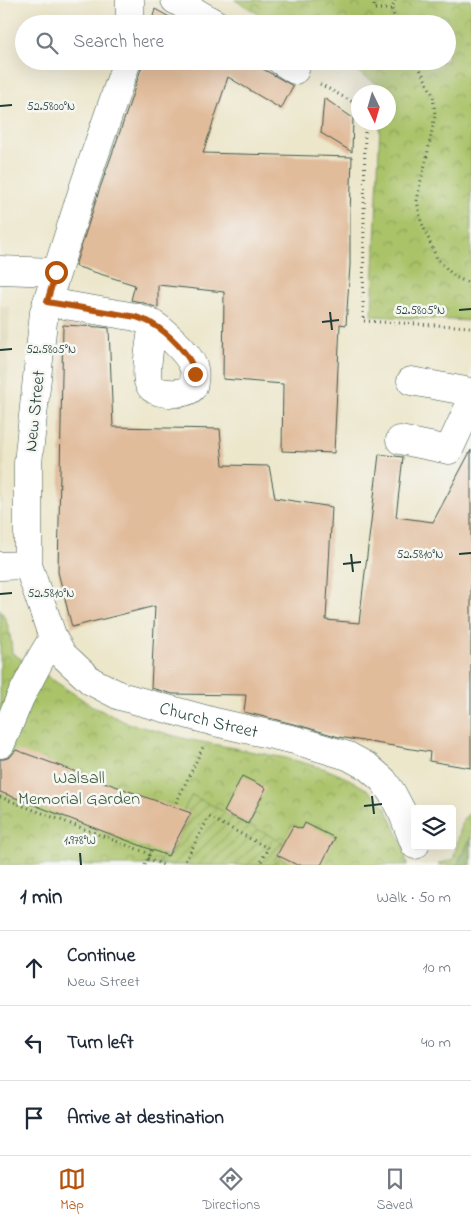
<!DOCTYPE html>
<html lang="en">
<head>
<meta charset="utf-8">
<style>
	:root { --surface:#fff; --page:#f6f6f7; --text:#1f2937; --muted:#747a83; --line:#e0e1e3; --accent:#b45309 }
	body { margin:0; font-family:"Indie Flower",sans-serif; background:var(--page); color:var(--text) }
	.controls { position:absolute; right:15px; bottom:15px; display:grid; overflow:hidden; border-radius:5px; box-shadow:0 5px 20px #0002 }
	.controls button { width:45px; height:45px; display:grid; place-items:center; padding:0; border:0; border-bottom:1px solid var(--line); background:var(--surface); color:var(--text); font:25px sans-serif }
	.compass { position:absolute; left:351px; top:85px; width:45px; height:45px; border-radius:50%; background:var(--surface); box-shadow:0 5px 20px #0002; rotate:175deg }
	.stop { position:absolute; width:15px; height:15px; margin:-11px; border:4px solid #b45309; border-radius:50%; background:#fff }
	.stop.end { background:#b45309; border-color:#fff; box-shadow:0 1px 5px #0008 }
	.list { margin:0; padding:0; list-style:none }
	h2 { display:flex; justify-content:space-between; align-items:center; height:65px; margin:0; padding:0 20px; font-size:21px }
	h2 small { font-size:16px; font-weight:400; color:var(--muted) }
	.list li { display:grid; grid-template-columns:32px 1fr auto; gap:15px; align-items:center; box-sizing:border-box; height:75px; padding:0 20px; border-top:1px solid var(--line) }
	.list b { display:block; font-size:19px; white-space:nowrap }
	.list p { margin:0; font-size:16px; white-space:nowrap; color:var(--muted) }
	.list em { font-size:16px; font-style:normal; color:var(--muted) }
	.icon { flex:none; width:28px; height:28px; fill:none; stroke:currentColor; stroke-width:2; stroke-linecap:round; stroke-linejoin:round }
	.map { position:relative; flex:none; width:471px; height:865px; overflow:hidden }
	.search { position:absolute; background:var(--surface); box-shadow:0 5px 20px #0002; left:15px; right:15px; top:15px; height:55px; display:flex; align-items:center; gap:12px; box-sizing:border-box; padding:0 18px; border-radius:28px; color:var(--muted); font-size:19px }
	.sheet { height:290px; background:var(--surface) }
	nav { display:flex; justify-content:space-around; align-items:center; box-sizing:border-box; height:70px; border-top:1px solid var(--line); background:var(--surface); font-size:14px; color:var(--muted) }
	nav a { display:grid; justify-items:center; gap:2px }
	nav .on { color:var(--accent) }
	.map>svg:first-child { display:block }
</style>
</head>
<body>
<div class="map">
<svg width="471" height="865" viewBox="0 0 471 865">
	<defs>
		<pattern id="grass-tufts" width="24" height="20" patternUnits="userSpaceOnUse" patternTransform="scale(1.25)"><rect width="24" height="20" fill="#aac369"/><path d="M3 7l-1-3M5 7V3M7 7l1-3M15 17l-1-3M17 17v-4M19 17l1-3" fill="none" stroke="#8aa057"/></pattern>
		<pattern id="forest-firs" width="22" height="20" patternUnits="userSpaceOnUse" patternTransform="scale(1.25)"><rect width="22" height="20" fill="#87a95d"/><path d="M5 1l3.5 6h-7zM16 11l3.5 6h-7z" fill="#6e8b4e"/></pattern>
		<pattern id="park-crowns" width="20" height="18" patternUnits="userSpaceOnUse" patternTransform="scale(1.25)"><rect width="20" height="18" fill="#aac369"/><path d="M2 6a3 3 0 1 1 6 0M12 15a3 3 0 1 1 6 0" fill="none" stroke="#8aa057"/></pattern>
		<pattern id="garden-furrows" width="10" height="10" patternUnits="userSpaceOnUse" patternTransform="scale(1.25)"><rect width="10" height="10" fill="#aac369"/><path d="M-1 1l2-2M0 10L10 0M9 11l2-2" fill="none" stroke="#8aa057"/></pattern>
	</defs>
	<rect width="100%" height="100%" fill="#f6f6f2"/>
	<filter id="ink" filterUnits="userSpaceOnUse"><feTurbulence type="fractalNoise" baseFrequency=".02" numOctaves="2"/><feDisplacementMap in="SourceGraphic" scale="10" xChannelSelector="R" yChannelSelector="G"/><feConvolveMatrix kernelMatrix="1 2 1 2 8 2 1 2 1" color-interpolation-filters="sRGB"/></filter>
	<filter id="wash" filterUnits="userSpaceOnUse"><feTurbulence type="fractalNoise" baseFrequency=".0096" numOctaves="4" result="noise"/><feDisplacementMap in="SourceGraphic" scale="20" xChannelSelector="R" yChannelSelector="G"/><feGaussianBlur stdDeviation="1.12" result="paint"/><feColorMatrix in="noise" values="0 0 0 0 0 0 0 0 0 0 0 0 0 0 0 0 0 1.4 0 .05"/><feComposite in="paint" operator="in"/></filter>
	<g filter="url(#wash)">
		<rect width="100%" height="100%" fill="#ece6ca"/>
		<path fill="#e0d8b7" d="M0,306H10L1,549H0Z"/>
		<path fill="url(#grass-tufts)" stroke="#64804e" d="M471,811V865H439V863L453,860L463,819Z"/>
		<path fill="url(#forest-firs)" stroke="#537348" d="M471,837V865H457Z"/>
		<path fill="url(#park-crowns)" stroke="#64804e" d="M235,0H471V321L372,316L380,123L388,122V92H381V86L340,61H447V24H275Z
			M0,609C9,623 11,637 12,653L94,707L125,722L186,739L286,758L326,769L349,779L368,790L380,801L386,808L404,848L407,865H0Z"/>
		<path fill="url(#garden-furrows)" stroke="#64804e" d="M192,795L284,843L274,861L282,865H158L164,854L169,856L190,814L183,811Z"/>
		<g id="blocks">
			<path fill="#e1bc9b" d="M155,9L182,24H151Z
				M142,61H249L293,86L281,109L228,77L203,153L352,157L350,214V265L346,325L340,324L334,453L282,451L283,384L223,379L224,292L158,285V308L155,307L141,302L131,300L135,285L75,266L99,191L123,123L142,66Z
				M324,98L353,118L352,152L321,133Z
				M63,325L99,327L109,328L113,427L220,429L223,465L269,466L275,498L332,507L326,620L359,623L379,454L403,457L396,517L433,522L471,450V768L429,761L430,752L339,737L298,725L244,712L246,695L173,694L151,688L155,606L72,627L58,572Z
				M16,750L148,798L191,813L168,856L0,792V759H4L10,757Z
				M242,776L266,788L248,824L224,812Z
				M305,823L335,838L321,865H297L277,855L293,826L302,829Z"/>
		</g>
	</g>
	<g filter="url(#ink)">
		<use href="#blocks" fill-opacity="0" stroke="#3e564a" stroke-width="1"/>
		<g fill="none" stroke-linecap="round" stroke-linejoin="round">
			<defs>
				<g id="minor">
					<path d="M175,0L216,24"/>
					<path d="M130,24V0"/>
					<path id="s1" d="M127,61L84,186L44,312L28,463V565L53,638L63,655L91,681L120,696L215,722L295,740L348,756L368,767L383,780L392,793L403,814L415,845"/>
					<path d="M281,61L295,70"/>
					<path d="M0,270L56,272"/>
					<path d="M47,302L136,317C141,319 146,320 151,323C163,330 188,352 193,366C195,371 195,376 194,381C194,384 194,386 192,388C186,395 162,394 155,390C151,388 149,385 148,381C145,370 151,337 153,324"/>
					<path d="M411,381L471,392"/>
					<path d="M400,440L449,450L471,402"/>
					<path d="M0,566L28,565"/>
					<path d="M1,744L20,698L41,658L53,638"/>
				</g>
			</defs>
			<use href="#minor" stroke="#3e564a" stroke-width="29"/>
			<path stroke="#3e564a" stroke-width="3" stroke-dasharray="1 4" stroke-linecap="butt" d="M374,0V9H392
				M395,0L392,9L396,24
				M416,61L433,95L435,115L426,161L420,184L417,201L421,221L437,259L455,277L471,284
				M320,84L358,105
				M365,122L363,321L471,327
				M0,797L150,854
				M174,807L203,747
				M148,858L163,865
				M145,865L152,849
				M183,865L209,817L268,848L259,865"/>
			<use href="#minor" stroke="#fff" stroke-width="28"/>
		</g>
	</g>
	<g fill="none" stroke-linecap="round" stroke-linejoin="round" filter="url(#ink)">
		<path stroke="#b45309" stroke-width="6" d="M56,272L47,302L136,317C141,319 147,320 151,323C167,332 192,355 195,374"/>
	</g>
	<path fill="none" stroke="#1f3d34" stroke-width="2" d="M0,106L12,105M459,310L471,309M330,312L332,330M322,322L339,320M0,350L12,349M351,554L353,572M459,554L471,553M343,564L361,562M0,594L12,593M372,796L374,814M364,806L382,804M80,853L81,865"/>
	<g text-anchor="middle" stroke-width="5" stroke-linejoin="round" paint-order="stroke">
		<g font-size="18" fill="#1f3d34" stroke="#f6f6f2">
			<text transform="translate(34 411) rotate(-84)" y="6">New Street</text>
			<text dy="6" stroke="none"><textPath href="#s1" startOffset="778">Church Street</textPath></text>
		</g>
		<g font-size="18" fill="#425e41" stroke="#f6f6f2">
			<text x="79" y="783">Walsall<tspan x="79" dy="21">Memorial Garden</tspan></text>
		</g>
	</g>
	<g font-size="12" text-anchor="middle" fill="#1f3d34" stroke="#f6f6f2" stroke-width="5" stroke-linejoin="round" paint-order="stroke">
		<text x="51" y="110">52.5800°N</text>
		<text x="420" y="314">52.5805°N</text>
		<text x="51" y="353">52.5805°N</text>
		<text x="420" y="558">52.5810°N</text>
		<text x="51" y="597">52.5810°N</text>
		<text x="80" y="844">1.978°W</text>
	</g>
</svg>
<div class="controls">
<button><svg class="icon" aria-label="layers" viewBox="0 0 24 24"><path d="M12 4l9 5-9 5-9-5zM3 14l9 5 9-5"/></svg></button>
</div>
<svg class="compass" viewBox="-18 -18 36 36"><path d="M0-13l5 13h-10z" fill="#e53935"/><path d="M0 13l5-13h-10z" fill="#747a83"/></svg>
<div class="stop" style="left:56px;top:272px"></div>
<div class="stop end" style="left:195px;top:374px"></div>
<div class="search"><svg class="icon" aria-label="search" viewBox="0 0 24 24"><circle cx="10" cy="10" r="6"/><path d="M15 15l6 6"/></svg>Search here</div>
</div>
<section class="sheet">
<h2>1 min<small>Walk · 50 m</small></h2>
<ul class="list">
<li><svg class="icon" aria-label="ahead" viewBox="0 0 24 24"><path d="M12 20V5M6 11l6-6 6 6"/></svg><div><b>Continue</b><p>New Street</p></div><em>10 m</em></li>
<li><svg class="icon" aria-label="left" viewBox="0 0 24 24"><path d="M17 20v-9H6M10 6l-5 5 5 5"/></svg><div><b>Turn left</b></div><em>40 m</em></li>
<li><svg class="icon" aria-label="arrive" viewBox="0 0 24 24"><path d="M6 21V4h12l-3 4 3 4H6"/></svg><div><b>Arrive at destination</b></div></li>
</ul>
</section>
<nav>
<a class="on"><svg class="icon" aria-label="map" viewBox="0 0 24 24"><path d="M3 6l6-2 6 2 6-2v14l-6 2-6-2-6 2zM9 4v14M15 6v14"/></svg>Map</a>
<a><svg class="icon" aria-label="directions" viewBox="0 0 24 24"><path d="M12 3l9 9-9 9-9-9zM9 14v-3h6M13 9l2 2-2 2"/></svg>Directions</a>
<a><svg class="icon" aria-label="saved" viewBox="0 0 24 24"><path d="M7 4h10v16l-5-4-5 4z"/></svg>Saved</a>
</nav>
</body>
</html>
